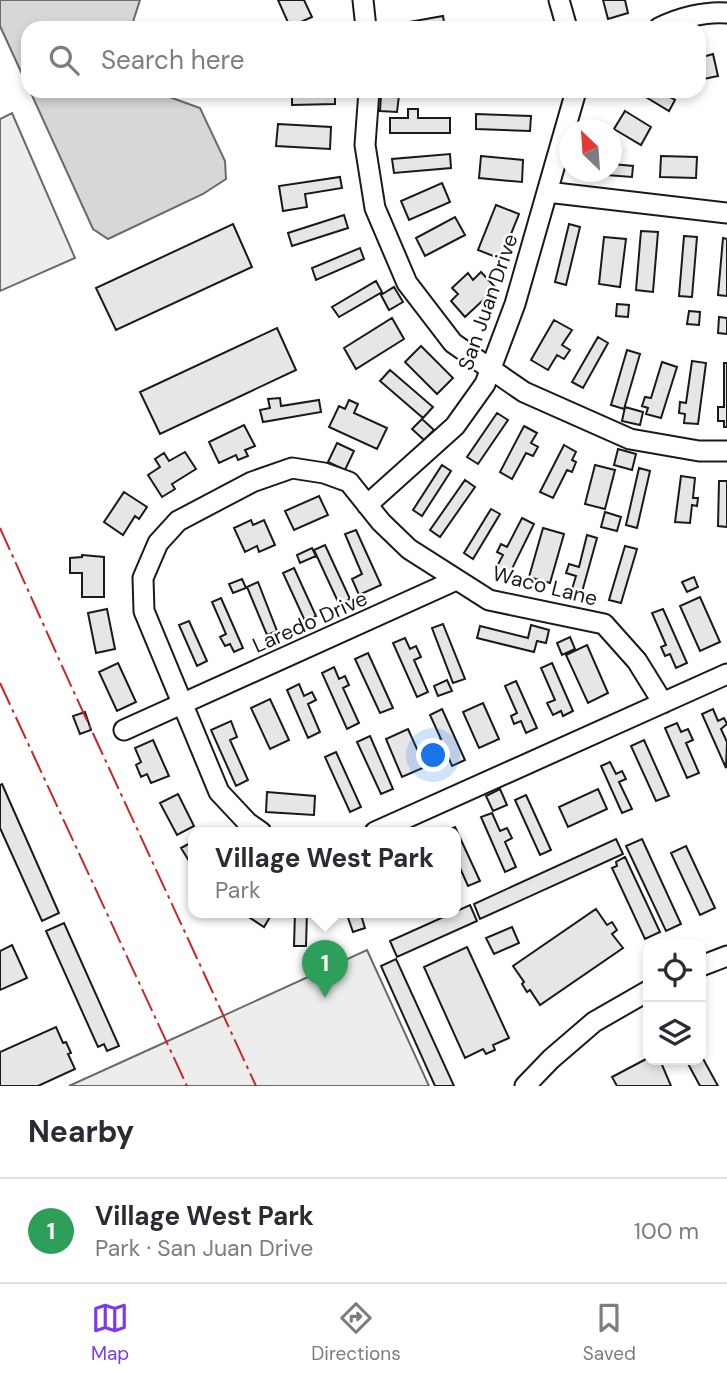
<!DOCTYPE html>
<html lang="en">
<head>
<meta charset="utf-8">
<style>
	:root { --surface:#fff; --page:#f2f2f3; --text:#2b2b33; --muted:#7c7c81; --line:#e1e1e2; --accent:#7c3aed }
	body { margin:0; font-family:"DM Sans",sans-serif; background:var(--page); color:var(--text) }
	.controls { position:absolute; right:21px; bottom:21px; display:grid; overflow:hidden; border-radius:14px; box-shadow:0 4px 10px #0003 }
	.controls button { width:63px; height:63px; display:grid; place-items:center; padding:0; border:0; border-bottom:2px solid var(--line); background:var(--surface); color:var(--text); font:35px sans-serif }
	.compass { position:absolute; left:559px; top:119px; width:63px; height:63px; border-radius:50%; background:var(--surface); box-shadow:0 4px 10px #0003; rotate:335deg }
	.you { position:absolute; left:434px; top:756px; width:24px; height:24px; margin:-18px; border:5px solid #fff; border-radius:50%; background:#1a73e8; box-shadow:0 0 0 10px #1a73e833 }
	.badge { display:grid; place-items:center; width:46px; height:46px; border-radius:50%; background:var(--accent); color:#fff; font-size:23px; font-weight:700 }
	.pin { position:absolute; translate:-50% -58px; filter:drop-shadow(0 2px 4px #0008) }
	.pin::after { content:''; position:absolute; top:37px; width:24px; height:21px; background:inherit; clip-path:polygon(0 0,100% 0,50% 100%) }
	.popup { position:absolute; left:188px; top:827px; width:273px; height:91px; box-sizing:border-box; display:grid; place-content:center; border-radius:14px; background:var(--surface); filter:drop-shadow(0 2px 5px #0005); font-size:23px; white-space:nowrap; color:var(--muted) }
	.popup b { font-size:26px; color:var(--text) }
	.popup::after { content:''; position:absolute; left:50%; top:100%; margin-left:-14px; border:14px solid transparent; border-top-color:var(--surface) }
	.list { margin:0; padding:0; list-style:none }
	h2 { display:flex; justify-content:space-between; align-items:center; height:91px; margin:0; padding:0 28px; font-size:30px }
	h2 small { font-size:23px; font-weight:400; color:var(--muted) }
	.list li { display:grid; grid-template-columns:46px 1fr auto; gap:21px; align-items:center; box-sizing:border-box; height:105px; padding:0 28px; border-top:2px solid var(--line) }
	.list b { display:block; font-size:26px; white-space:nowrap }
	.list p { margin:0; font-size:23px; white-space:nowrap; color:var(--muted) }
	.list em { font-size:23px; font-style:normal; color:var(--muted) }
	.icon { flex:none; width:38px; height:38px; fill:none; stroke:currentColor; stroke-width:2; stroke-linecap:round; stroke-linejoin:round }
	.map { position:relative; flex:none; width:727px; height:1086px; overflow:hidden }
	.search { position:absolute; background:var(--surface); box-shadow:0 4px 10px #0003; left:21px; right:21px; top:21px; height:77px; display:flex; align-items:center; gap:18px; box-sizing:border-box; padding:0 24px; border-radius:21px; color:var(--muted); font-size:26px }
	.sheet { height:196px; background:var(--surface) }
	nav { display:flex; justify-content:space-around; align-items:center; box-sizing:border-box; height:98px; border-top:2px solid var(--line); background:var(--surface); font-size:19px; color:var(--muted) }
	nav a { display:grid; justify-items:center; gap:4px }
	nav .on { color:var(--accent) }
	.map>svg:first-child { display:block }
</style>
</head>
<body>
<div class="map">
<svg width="727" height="1086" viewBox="0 0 727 1086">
	<rect width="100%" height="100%" fill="#fff"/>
	<path fill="#ededed" stroke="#6a6a6a" stroke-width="2" d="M12,113L75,258L0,291V119Z
		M367,950L429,1086H69L157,1046Z"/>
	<path fill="#d7d7d7" stroke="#6a6a6a" stroke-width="2" d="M0,0H140L131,28H28V87L0,26Z
		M30,91H153L200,108L225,161L226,179L203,194L108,239L93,229Z"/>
	<path fill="#e6e6e6" stroke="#1a1a1a" stroke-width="2" d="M278,0H304L312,17L290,27Z
		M603,0H625L628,13L608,19Z
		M443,16L445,28H392V25Z
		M713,54L718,76L699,80V58Z
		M292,91H335V104L292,105Z
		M636,91H659L675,100L669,111Z
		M381,94L399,95L397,112L380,111Z
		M408,109H418V118H450V133H390V118H408Z
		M625,111L651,127L641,145L614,129Z
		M476,114L531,116L530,131L476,129Z
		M278,124L331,127L330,149L276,146Z
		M450,154L451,168L394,173L392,159Z
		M481,156L523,160L522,182L479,178Z
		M661,156L697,157L696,178L660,177Z
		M612,164L633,166L632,177L579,173L612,172Z
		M340,177L342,188L305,194L307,207L283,211L279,186Z
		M442,183L450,202L409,220L401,201Z
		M496,205L519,214L501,259L478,250Z
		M344,215L348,228L292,246L288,233Z
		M455,217L465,235L425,256L416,238Z
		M233,224L252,267L116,330L96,288Z
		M569,224L580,227L566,285L555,282Z
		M641,231L658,232L653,292L636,290Z
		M684,236L697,237L692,297L679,296Z
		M604,237L626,239L620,287L599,284Z
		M723,238L727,239V296L718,295Z
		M360,248L364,259L316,280L312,268Z
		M481,272L496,288L465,317L451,301L458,294L452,288L468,273L473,280Z
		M376,281L382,292L339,317L332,307Z
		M394,287L403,302L389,310L381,295Z
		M617,304L629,305L628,317L616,316Z
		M689,311L700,312L699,325L687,324Z
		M719,317L727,318V334L718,333Z
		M392,318L404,339L356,369L344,348Z
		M554,320L572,330L562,345L570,350L564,359L557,355L548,370L531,360Z
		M277,328L296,370L160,434L140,392Z
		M598,337L608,343L583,388L572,382Z
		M421,346L453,378L437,394L405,362Z
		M627,350L640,354L624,409L611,405Z
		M692,361L706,363L698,424L684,423L685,414L679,413L680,402L686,403Z
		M662,362L677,367L661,418L646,414L648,408L642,406L645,397L651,398Z
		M724,363H727V427H724V421H718V407H724Z
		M390,370L433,407L423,418L380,381Z
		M280,398L281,406L319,400L321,412L263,422L260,410L270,408L268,399Z
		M349,400L358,404L354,413L387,428L377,449L329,427L339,406L345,409Z
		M625,407L643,412L640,425L622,421Z
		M497,413L508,420L478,464L467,457Z
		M422,419L434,430L424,440L412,429Z
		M244,425L255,446L245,450L248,456L238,460L236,455L219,463L209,442Z
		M524,426L537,433L531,443L538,447L533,456L526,453L512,479L500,472Z
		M337,443L354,451L345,470L328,462Z
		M564,445L576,452L572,460L576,462L572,472L567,470L553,498L540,492Z
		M618,449L636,454L632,470L614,465Z
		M185,452L196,469L172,484L175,489L162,497L148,475L160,467L155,459L164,453L169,461Z
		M442,465L451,471L422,516L413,510Z
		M595,465L615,470L605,509L585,504Z
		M639,468L650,471L637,528L626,525Z
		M681,476L695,478L693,498H698L697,506L692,505L690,523L675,522Z
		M465,480L475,487L440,537L430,530Z
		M719,481H727V527L718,526Z
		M124,492L147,507L139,519L135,516L123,535L104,522Z
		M319,496L328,515L294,530L285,511Z
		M491,509L500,514L473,559L464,553Z
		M605,512L621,517L617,531L601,527Z
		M522,518L534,524L508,577L495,570L503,555L497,552L501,544L507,547Z
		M251,520L253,525L264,520L275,545L259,552L257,546L245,552L234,528Z
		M543,528L564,534L550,583L529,577Z
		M356,530L381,585L359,595L352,579L362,574L345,534Z
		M587,535L597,538L582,592L572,589L576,576L566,573L569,564L579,567Z
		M325,545L350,599L339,604L314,550Z
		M625,546L637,549L621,603L609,600Z
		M312,548L316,556L300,563L297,555Z
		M82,555L104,557V597H82V573H70V558L82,557Z
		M294,568L316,616L305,621L283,573Z
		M694,577L698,587L687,592L682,582Z
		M242,579L246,588L233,593L229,584Z
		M258,582L277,631L267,635L247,587Z
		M700,597L720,642L700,651L680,606Z
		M221,598L243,648L234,652L230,644L225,646L220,637L226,634L212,602Z
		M107,609L115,649L96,653L88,613Z
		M663,609L687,663L676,668L670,654L665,656L661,647L666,645L652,613Z
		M189,621L207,661L197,666L179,625Z
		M443,624L465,679L453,683L432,628Z
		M531,625L549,630L546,643L537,641L534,652L477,638L480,626L528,638Z
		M570,637L575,649L562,655L557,643Z
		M405,638L410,649L416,646L421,657L414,660L428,692L417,697L393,643Z
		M587,645L608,693L588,703L566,655Z
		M368,653L393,708L380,713L355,659Z
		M118,663L136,702L117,711L99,672Z
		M552,663L573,711L563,716L561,711L553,715L547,703L555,700L541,668Z
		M334,667L339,679L345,676L349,685L343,688L359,723L347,729L322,673Z
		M447,680L452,691L438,696L434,686Z
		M516,681L537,728L526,733L521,721L514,724L511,716L517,713L505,686Z
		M299,684L304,696L312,692L316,700L308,704L320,732L308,738L287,690Z
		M270,699L289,740L270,749L251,708Z
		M483,703L499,739L479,748L463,712Z
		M442,709L465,760L452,766L448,756L442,759L435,742L441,739L430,715Z
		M713,709L718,721L724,718L727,724L721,729L727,742L726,768L702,714Z
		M85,712L91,730L80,734L73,716Z
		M231,721L237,737L230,740L248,780L236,786L211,730Z
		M677,723L681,732L688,729L693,740L686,743L699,773L687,778L665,728Z
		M408,729L425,767L402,777L386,739Z
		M370,736L393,789L381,794L357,742Z
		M153,740L169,776L151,783L147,774L141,777L136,765L141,762L135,748Z
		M644,740L669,796L656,801L631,746Z
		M336,752L361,807L350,812L325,757Z
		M610,762L616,774L622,771L626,779L619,782L632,809L622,813L601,766Z
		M2,784L59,913L42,921L0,828V785Z
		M500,789L507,805L493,811L486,796Z
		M598,789L607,809L568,827L559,807Z
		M267,792L315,796L314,815L266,812Z
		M178,794L194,826L177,835L160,803Z
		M526,795L551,850L540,855L515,800Z
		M492,813L500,831L507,828L512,838L505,842L516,867L505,872L481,817Z
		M455,827L480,881L468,886L456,859V832H444Z
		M616,839L623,854L480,919L474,904Z
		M642,839L681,924L666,931L626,846Z
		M194,841V869L181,848Z
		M686,846L715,908L700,915L671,853Z
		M625,857L660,932L645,939L612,868L617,866L616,862Z
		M470,905L477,921L397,957L390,941Z
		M596,909L607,925L612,922L617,930L612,934L623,948L540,1005L530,990L527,992L522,984L524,982L513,966Z
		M241,912H273L264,927Z
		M295,912H307L306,946H294Z
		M346,912H360L365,928L353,932Z
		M64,923L119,1046L107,1051L104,1044L98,1047L46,931Z
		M512,927L519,943L494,954L486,938Z
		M12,945L27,978L0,990V951Z
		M467,947L509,1038L493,1045L495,1050L486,1054L483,1049L465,1058L424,967Z
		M396,959L454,1086H435L381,966Z
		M56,1027L63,1043L66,1042L71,1053L68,1054L75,1069L38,1086H0V1052Z
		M701,1055L718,1086H700L686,1060H701Z
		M648,1058V1060H660L671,1086H617L612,1077Z"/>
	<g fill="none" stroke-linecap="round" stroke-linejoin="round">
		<defs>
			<path id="minor" d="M363,0L366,28
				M559,0L567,28
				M659,28C678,18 706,11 727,13
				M369,91L365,145L375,208L407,283L453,343L524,392L630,439L699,451H727
				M547,192L727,213
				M367,505L455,426L485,384L515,304L576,91
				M124,730L456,580
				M261,832L248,823L219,792L144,611L143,578L158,543L178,521L252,482L292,468L324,473L349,482L381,522L409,549L489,600L604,624L637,661L663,703
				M375,832L727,674
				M701,966L727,956
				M525,1086L551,1059L594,1022L648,991"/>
		</defs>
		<use href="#minor" stroke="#1a1a1a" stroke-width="23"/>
		<use href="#minor" stroke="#fff" stroke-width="19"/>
		<path stroke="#c62828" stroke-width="2" stroke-dasharray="24 5 3.5 5" stroke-linecap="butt" d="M0,528L72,688L256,1086
			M0,683L187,1086"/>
	</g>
	<g text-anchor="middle" stroke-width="5" stroke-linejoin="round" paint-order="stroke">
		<g font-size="21" fill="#1a1a1a" stroke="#fff">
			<text transform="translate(488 302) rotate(-71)" y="7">San Juan Drive</text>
			<text transform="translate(545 586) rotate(14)" y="7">Waco Lane</text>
			<text transform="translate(310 622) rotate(-24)" y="7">Laredo Drive</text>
		</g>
	</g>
</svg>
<div class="controls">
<button><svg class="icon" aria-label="locate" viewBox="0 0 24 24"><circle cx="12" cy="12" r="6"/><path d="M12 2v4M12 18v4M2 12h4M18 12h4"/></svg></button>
<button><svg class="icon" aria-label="layers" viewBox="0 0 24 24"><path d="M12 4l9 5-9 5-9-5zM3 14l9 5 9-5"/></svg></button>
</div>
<svg class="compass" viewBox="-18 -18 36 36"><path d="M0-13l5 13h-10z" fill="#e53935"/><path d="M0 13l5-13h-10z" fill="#7c7c81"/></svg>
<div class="you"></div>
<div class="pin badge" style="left:325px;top:998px;background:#2e9e5b">1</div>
<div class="popup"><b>Village West Park</b>Park</div>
<div class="search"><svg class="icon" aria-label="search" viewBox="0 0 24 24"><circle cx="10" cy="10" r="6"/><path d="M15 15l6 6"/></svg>Search here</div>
</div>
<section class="sheet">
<h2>Nearby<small></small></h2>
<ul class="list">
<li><span class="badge" style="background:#2e9e5b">1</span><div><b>Village West Park</b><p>Park · San Juan Drive</p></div><em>100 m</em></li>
</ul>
</section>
<nav>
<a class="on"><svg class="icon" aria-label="map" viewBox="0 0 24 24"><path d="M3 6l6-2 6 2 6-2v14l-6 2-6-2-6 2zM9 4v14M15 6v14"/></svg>Map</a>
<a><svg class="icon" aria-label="directions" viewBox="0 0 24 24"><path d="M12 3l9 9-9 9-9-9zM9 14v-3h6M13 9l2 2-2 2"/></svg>Directions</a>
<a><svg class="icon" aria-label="saved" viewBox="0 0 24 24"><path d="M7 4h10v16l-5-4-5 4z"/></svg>Saved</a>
</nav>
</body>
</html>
